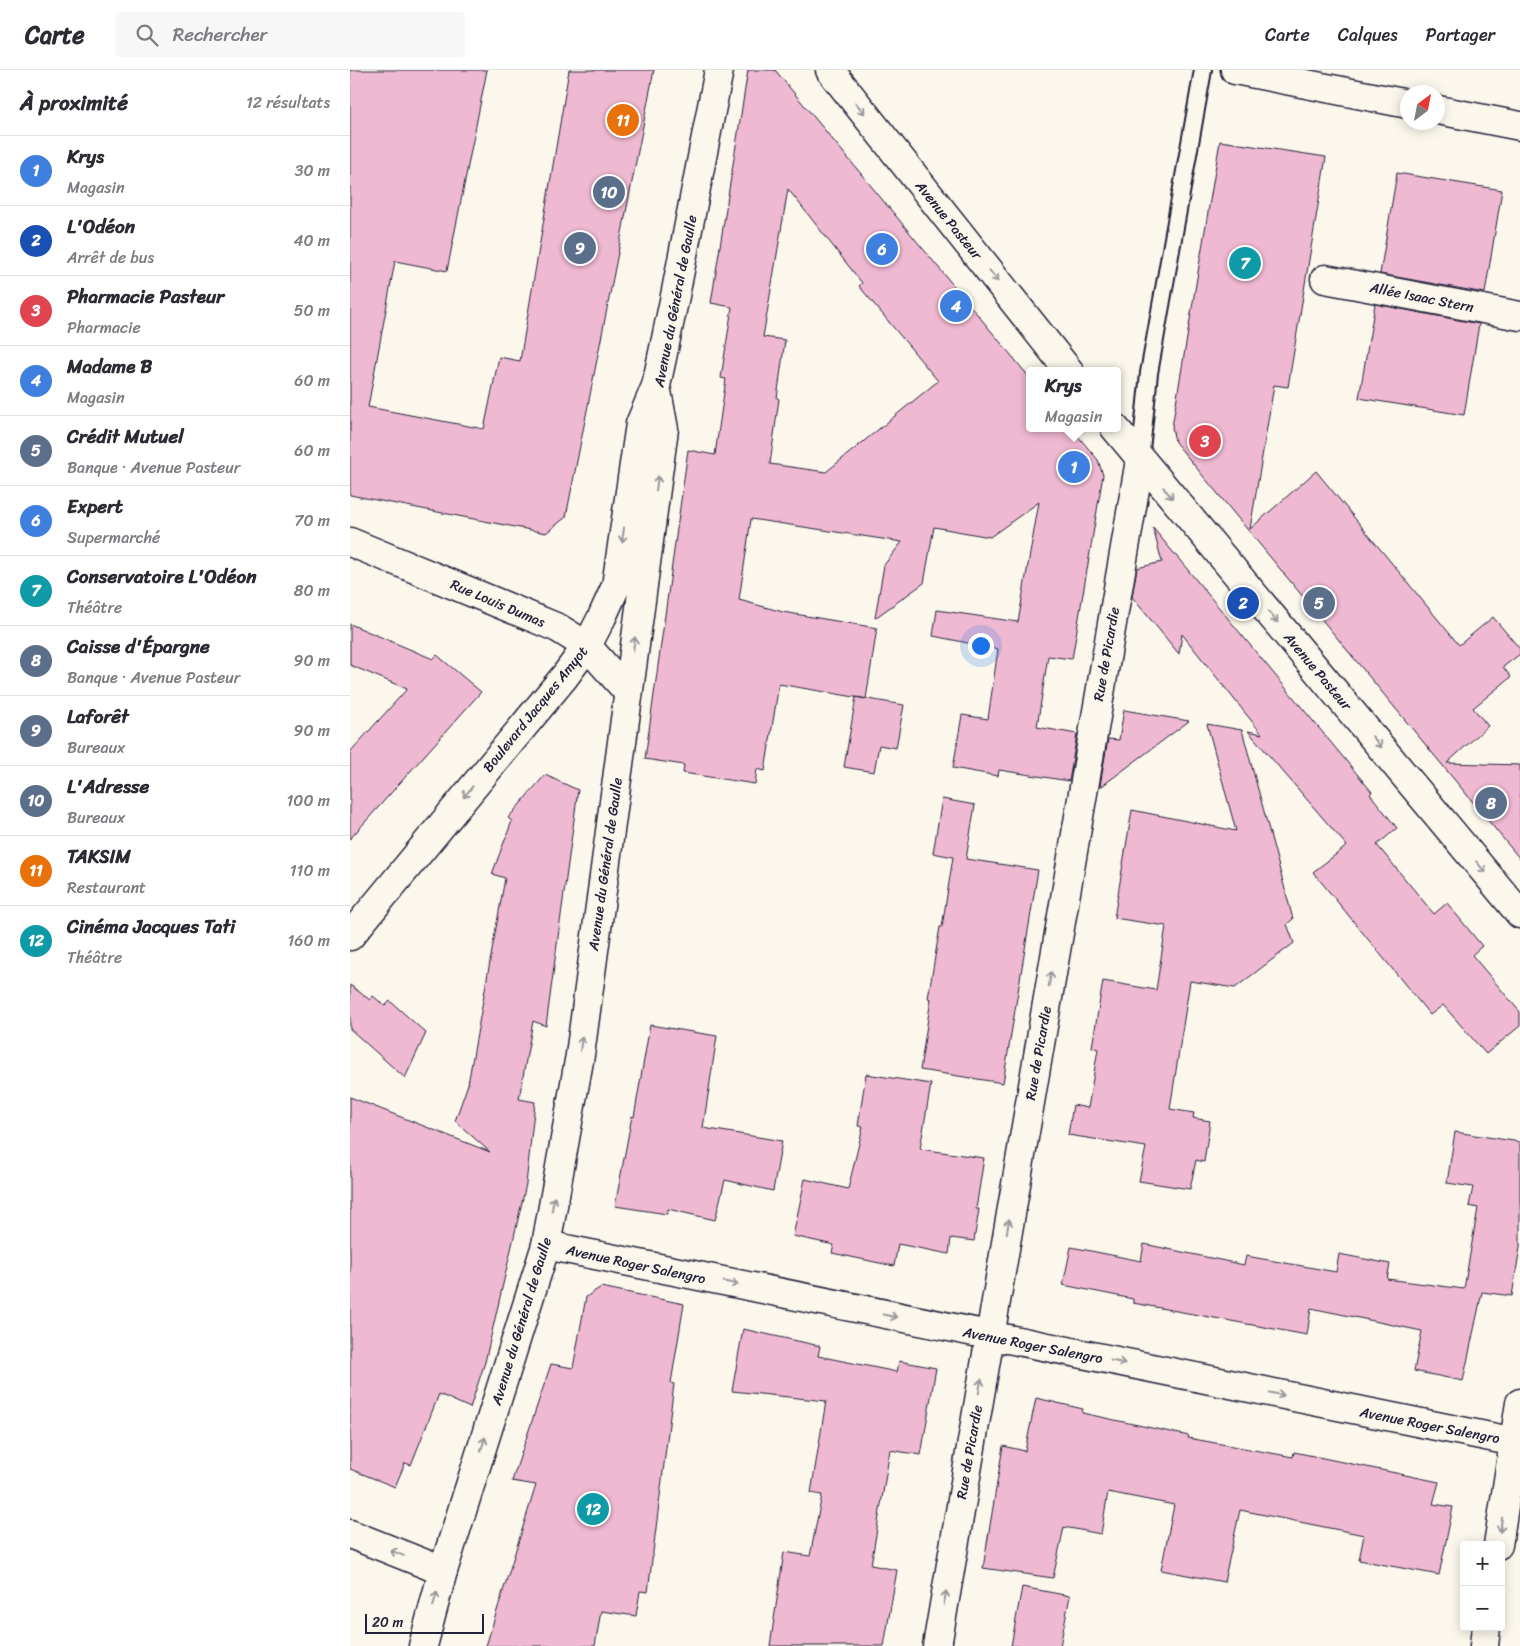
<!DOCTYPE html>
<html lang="fr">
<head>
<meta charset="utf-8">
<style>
	:root { --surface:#fff; --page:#f7f7f7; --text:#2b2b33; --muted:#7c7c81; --line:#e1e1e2; --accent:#1f6fb2 }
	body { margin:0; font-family:Sriracha,sans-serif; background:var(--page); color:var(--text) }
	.controls { position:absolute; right:15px; bottom:15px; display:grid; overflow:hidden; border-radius:5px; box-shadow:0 2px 12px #0003 }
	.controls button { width:45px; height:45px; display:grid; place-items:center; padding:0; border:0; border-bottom:1px solid var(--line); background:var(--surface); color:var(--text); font:25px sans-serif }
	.compass { position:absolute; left:1050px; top:15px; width:45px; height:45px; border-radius:50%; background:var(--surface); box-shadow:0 2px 12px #0003; rotate:32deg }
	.scale { position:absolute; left:15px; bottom:12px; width:119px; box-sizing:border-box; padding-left:5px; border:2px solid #22223b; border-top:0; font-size:14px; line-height:18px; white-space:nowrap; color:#22223b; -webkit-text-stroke:4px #fbf7ec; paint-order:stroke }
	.you { position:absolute; left:630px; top:575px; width:18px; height:18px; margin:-12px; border:4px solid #fff; border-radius:50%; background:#1a73e8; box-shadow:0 0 0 8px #1a73e833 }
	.badge { display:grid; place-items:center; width:32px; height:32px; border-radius:50%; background:var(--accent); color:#fff; font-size:16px; font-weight:700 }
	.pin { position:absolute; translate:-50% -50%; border:2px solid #fff; box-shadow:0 1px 5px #0006 }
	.popup { position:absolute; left:676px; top:297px; width:95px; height:65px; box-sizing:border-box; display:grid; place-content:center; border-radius:5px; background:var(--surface); filter:drop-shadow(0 1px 4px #0005); font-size:16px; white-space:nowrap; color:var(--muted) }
	.popup b { font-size:19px; color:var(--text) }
	.popup::after { content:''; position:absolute; left:50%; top:100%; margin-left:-10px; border:10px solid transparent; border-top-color:var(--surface) }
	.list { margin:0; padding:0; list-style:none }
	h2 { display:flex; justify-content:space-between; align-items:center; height:65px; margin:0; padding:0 20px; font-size:21px }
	h2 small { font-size:16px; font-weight:400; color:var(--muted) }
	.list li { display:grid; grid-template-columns:32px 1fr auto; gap:15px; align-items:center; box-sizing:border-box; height:70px; padding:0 20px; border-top:1px solid var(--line) }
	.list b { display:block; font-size:19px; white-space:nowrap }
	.list p { margin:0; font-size:16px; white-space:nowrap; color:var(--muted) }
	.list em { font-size:16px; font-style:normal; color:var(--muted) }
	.icon { flex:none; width:28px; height:28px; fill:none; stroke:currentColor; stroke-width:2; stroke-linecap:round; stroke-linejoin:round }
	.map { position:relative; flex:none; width:1170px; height:1576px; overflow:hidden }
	header { display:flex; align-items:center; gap:30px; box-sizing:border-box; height:70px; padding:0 25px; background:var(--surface); border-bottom:1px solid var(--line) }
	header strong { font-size:24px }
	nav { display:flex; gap:28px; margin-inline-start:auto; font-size:18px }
	.search { width:350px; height:45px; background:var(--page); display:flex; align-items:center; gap:12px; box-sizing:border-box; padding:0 18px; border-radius:5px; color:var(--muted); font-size:19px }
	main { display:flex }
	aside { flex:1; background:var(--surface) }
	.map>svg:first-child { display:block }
</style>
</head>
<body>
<header>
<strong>Carte</strong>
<div class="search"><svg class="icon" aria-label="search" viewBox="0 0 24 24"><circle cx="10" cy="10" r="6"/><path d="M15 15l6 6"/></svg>Rechercher</div>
<nav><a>Carte</a><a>Calques</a><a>Partager</a></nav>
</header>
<main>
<aside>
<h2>À proximité<small>12 résultats</small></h2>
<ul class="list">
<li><span class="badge" style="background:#3f7fe0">1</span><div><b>Krys</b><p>Magasin</p></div><em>30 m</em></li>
<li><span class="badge" style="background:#1a4fb4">2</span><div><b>L'Odéon</b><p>Arrêt de bus</p></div><em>40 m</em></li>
<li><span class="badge" style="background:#e0444e">3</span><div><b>Pharmacie Pasteur</b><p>Pharmacie</p></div><em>50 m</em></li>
<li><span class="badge" style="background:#3f7fe0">4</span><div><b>Madame B</b><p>Magasin</p></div><em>60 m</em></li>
<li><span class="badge" style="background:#5c6f8a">5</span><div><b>Crédit Mutuel</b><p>Banque · Avenue Pasteur</p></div><em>60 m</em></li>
<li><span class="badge" style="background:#3f7fe0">6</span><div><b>Expert</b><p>Supermarché</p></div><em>70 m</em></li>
<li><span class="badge" style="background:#0f9aa8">7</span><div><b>Conservatoire L'Odéon</b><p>Théâtre</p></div><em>80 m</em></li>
<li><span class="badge" style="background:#5c6f8a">8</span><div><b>Caisse d'Épargne</b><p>Banque · Avenue Pasteur</p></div><em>90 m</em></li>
<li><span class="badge" style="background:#5c6f8a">9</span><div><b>Laforêt</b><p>Bureaux</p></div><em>90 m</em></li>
<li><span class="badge" style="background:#5c6f8a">10</span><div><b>L'Adresse</b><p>Bureaux</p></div><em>100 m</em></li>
<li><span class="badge" style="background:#e8710a">11</span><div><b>TAKSIM</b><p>Restaurant</p></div><em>110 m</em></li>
<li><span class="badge" style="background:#0f9aa8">12</span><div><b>Cinéma Jacques Tati</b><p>Théâtre</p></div><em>160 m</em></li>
</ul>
</aside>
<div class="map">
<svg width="1170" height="1576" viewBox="0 0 1170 1576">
	<rect width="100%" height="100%" fill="#fbf7ec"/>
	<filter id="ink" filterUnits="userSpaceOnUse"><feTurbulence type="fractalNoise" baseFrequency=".02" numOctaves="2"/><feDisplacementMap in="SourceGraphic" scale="10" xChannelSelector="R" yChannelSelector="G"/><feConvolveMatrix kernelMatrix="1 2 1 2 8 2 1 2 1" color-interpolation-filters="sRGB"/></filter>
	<g filter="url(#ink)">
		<path fill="#f0b9d2" stroke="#22223b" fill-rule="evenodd" d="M0,0H137L97,201L45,191L18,337L134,359L149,287L170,291L219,0H304L216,447L196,463L0,425Z
			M398,0H425L680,308V358H721L748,390L753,405L722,589L698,586L687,657L727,664L719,711L649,700L648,706L603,698L612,645L638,649L648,579L583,566L587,540L668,552L689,432L640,467L584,457L574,513L525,548L534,495L552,472L401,449L389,530L433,542L527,558L516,629L429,614L415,701L407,699L405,714L333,703L334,695L295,689L338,380L365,385L376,309L371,308L382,237L361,233ZM438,119L512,213L509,216L588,311L476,402L420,394L429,329L427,328L435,270L413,267Z
			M870,71L976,87L938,317L924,315L900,459L966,401L1109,575L1143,547L1170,579V584L1153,597L1161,607L1123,638L1138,656L1097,693L1170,695V789L825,372L822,357Z
			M1047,103L1152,120L1135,223L1030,204Z
			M1025,234L1129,254L1114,345L1009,328Z
			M803,458L1022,722L1020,724L1047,758L1027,775L1084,844L1097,833L1132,876L1122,885L1170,942V956L1136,984L1093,935L1080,945L963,802L997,776L898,661L912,664L832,564L829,584L782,527L787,498L812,492Z
			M0,554L83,589L87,585L131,622L0,769V682L57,619L0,595Z
			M506,627L554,635L546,678L529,675L524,702L494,697Z
			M774,640L839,651L752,716H750L758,669L769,670Z
			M857,654L892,660L943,849L937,854L944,873L885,918L840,911L820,1039L844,1043L843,1048L860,1051L854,1092L846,1090L840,1119L789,1111L796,1077L718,1065L723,1035L738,1038L748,979L742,977L753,911L806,920L816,856L764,848L782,740L886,761Z
			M195,705L228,720L196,956L183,951L169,1029L185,1032L176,1114L172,1132L135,1292L120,1338L89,1324L61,1395L55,1393L45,1417L0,1399V1027L140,1082L105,1051L118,1014L155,808L142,804L162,751L158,748Z
			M592,729L625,735L616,789L688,800L653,1013L570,1000L581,929L578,928L590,857H592L603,787L583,783Z
			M0,915L20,930L23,926L35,936L40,931L76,963L55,1008L0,959Z
			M300,955L367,966L353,1058L432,1071L423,1121L375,1110L365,1150L318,1139L317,1144L265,1136L282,1046L284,1047Z
			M516,1004L581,1014L570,1079L634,1088L626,1139H629L624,1171L601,1168L599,1184L548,1174L544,1196L482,1183L484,1175L443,1166L455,1109L498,1119L513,1057L508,1056Z
			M1105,1062L1170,1072V1177L1162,1226L1132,1222L1113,1311L1064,1301L1072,1261L961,1238L957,1265L783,1233V1229L713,1215L721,1177L791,1191L794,1174L894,1195L896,1186L986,1202L989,1184L1040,1194L1037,1209L1114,1219L1128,1138L1119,1136L1123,1117L1097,1113Z
			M251,1217L334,1234L321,1313L324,1314L298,1522L290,1521L286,1546L251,1541L245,1576H136L186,1415L162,1411L201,1294L223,1298L236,1227Z
			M393,1259L470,1276L468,1286L547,1302L549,1291L586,1298L571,1385L540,1380L521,1495L547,1500L534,1576H420L434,1482L460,1486L472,1425L461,1423L476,1331L382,1321Z
			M686,1328L733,1339L732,1343L839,1366L838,1368L943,1387L944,1382L1089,1412L1083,1434L1103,1437L1089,1505L1009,1490L1014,1465L890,1440L874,1512L811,1500L824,1435L758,1422L751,1464L714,1457L703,1508L633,1498L653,1376L675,1381Z
			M672,1517L720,1526L710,1576H661Z"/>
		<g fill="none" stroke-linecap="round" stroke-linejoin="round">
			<defs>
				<path id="lane" d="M790,390L799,303L853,0"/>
				<path id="street" d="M480,0L719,301
					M885,0L1058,34
					M1088,40L1170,56
					M975,209L1170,246
					M765,358L1170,844
					M0,472L208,558L237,576L278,622
					M196,1175L1170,1373
					M0,1464L93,1501
					M1148,1475L1170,1333
					M587,1576L790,390
					M1134,1576L1136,1557"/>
				<path id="secondary" d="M0,866L215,606L237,576L252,547L266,516L290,354L306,316
					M73,1576L93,1501L196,1175L230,985L314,359L306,316L325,226L369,0"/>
			</defs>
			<use href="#lane" stroke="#22223b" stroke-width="20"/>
			<use href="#street" stroke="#22223b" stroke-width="31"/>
			<use href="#secondary" stroke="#22223b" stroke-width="31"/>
			<use href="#lane" stroke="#fbf7ec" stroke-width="16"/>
			<use href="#street" stroke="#fbf7ec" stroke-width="28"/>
			<use href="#secondary" stroke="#fbf7ec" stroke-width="28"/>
		</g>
		<defs><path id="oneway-shaft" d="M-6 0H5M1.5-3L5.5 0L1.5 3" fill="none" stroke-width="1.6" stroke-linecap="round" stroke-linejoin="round" transform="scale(1.25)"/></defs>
		<g stroke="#99979c">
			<use href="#oneway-shaft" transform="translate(510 38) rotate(51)"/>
			<use href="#oneway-shaft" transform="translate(644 206) rotate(51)"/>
			<use href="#oneway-shaft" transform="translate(307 413) rotate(-83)"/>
			<use href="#oneway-shaft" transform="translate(818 423) rotate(50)"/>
			<use href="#oneway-shaft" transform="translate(273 465) rotate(98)"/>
			<use href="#oneway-shaft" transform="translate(923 547) rotate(50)"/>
			<use href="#oneway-shaft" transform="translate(284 574) rotate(-82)"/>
			<use href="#oneway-shaft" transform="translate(1027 672) rotate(50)"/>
			<use href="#oneway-shaft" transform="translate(118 722) rotate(129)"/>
			<use href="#oneway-shaft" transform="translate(1131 797) rotate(50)"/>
			<use href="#oneway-shaft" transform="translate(700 909) rotate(-80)"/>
			<use href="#oneway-shaft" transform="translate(231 974) rotate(-82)"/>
			<use href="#oneway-shaft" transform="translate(203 1134) rotate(-80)"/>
			<use href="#oneway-shaft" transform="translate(658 1156) rotate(-80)"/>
			<use href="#oneway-shaft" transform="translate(381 1213) rotate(12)"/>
			<use href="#oneway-shaft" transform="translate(540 1246) rotate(12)"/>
			<use href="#oneway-shaft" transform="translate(768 1292) rotate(11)"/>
			<use href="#oneway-shaft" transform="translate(630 1316) rotate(-80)"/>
			<use href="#oneway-shaft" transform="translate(927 1324) rotate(11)"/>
			<use href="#oneway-shaft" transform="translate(133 1374) rotate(-72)"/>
			<use href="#oneway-shaft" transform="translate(1151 1455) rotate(98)"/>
			<use href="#oneway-shaft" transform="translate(47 1483) rotate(-158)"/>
			<use href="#oneway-shaft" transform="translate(595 1528) rotate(-80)"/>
			<use href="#oneway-shaft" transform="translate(85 1529) rotate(-75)"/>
		</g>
	</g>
	<g text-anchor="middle" stroke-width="4" stroke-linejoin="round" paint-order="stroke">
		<g font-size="14" fill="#22223b" stroke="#fbf7ec">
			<text transform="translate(599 150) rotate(51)" y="5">Avenue Pasteur</text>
			<text transform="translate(1072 227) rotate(11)" y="5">Allée Isaac Stern</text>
			<text transform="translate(325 231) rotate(-79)" y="5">Avenue du Général de Gaulle</text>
			<text transform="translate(148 533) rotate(23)" y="5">Rue Louis Dumas</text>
			<text transform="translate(756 584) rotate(-80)" y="5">Rue de Picardie</text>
			<text transform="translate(968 601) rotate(50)" y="5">Avenue Pasteur</text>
			<text transform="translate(185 639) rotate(-51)" y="5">Boulevard Jacques Amyot</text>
			<text transform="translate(255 794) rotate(-82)" y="5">Avenue du Général de Gaulle</text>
			<text transform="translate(688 983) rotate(-80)" y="5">Rue de Picardie</text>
			<text transform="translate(286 1194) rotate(12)" y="5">Avenue Roger Salengro</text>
			<text transform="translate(171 1251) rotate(-73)" y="5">Avenue du Général de Gaulle</text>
			<text transform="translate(683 1275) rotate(11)" y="5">Avenue Roger Salengro</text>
			<text transform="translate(1080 1355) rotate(11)" y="5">Avenue Roger Salengro</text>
			<text transform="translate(619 1382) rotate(-80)" y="5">Rue de Picardie</text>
		</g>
	</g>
</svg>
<div class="controls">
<button>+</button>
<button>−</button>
</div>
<svg class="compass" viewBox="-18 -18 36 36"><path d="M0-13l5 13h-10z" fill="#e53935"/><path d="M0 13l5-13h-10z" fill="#7c7c81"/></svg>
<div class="scale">20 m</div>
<div class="you"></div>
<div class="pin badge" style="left:724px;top:397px;background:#3f7fe0">1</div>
<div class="popup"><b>Krys</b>Magasin</div>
<div class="pin badge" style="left:893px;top:533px;background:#1a4fb4">2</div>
<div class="pin badge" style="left:855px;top:371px;background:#e0444e">3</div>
<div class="pin badge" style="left:606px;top:236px;background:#3f7fe0">4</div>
<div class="pin badge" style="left:969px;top:533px;background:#5c6f8a">5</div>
<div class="pin badge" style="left:532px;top:179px;background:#3f7fe0">6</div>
<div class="pin badge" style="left:895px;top:193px;background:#0f9aa8">7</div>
<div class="pin badge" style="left:1141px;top:733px;background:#5c6f8a">8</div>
<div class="pin badge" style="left:230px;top:178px;background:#5c6f8a">9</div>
<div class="pin badge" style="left:259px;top:122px;background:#5c6f8a">10</div>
<div class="pin badge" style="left:273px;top:50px;background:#e8710a">11</div>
<div class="pin badge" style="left:243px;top:1439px;background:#0f9aa8">12</div>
</div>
</main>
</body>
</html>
